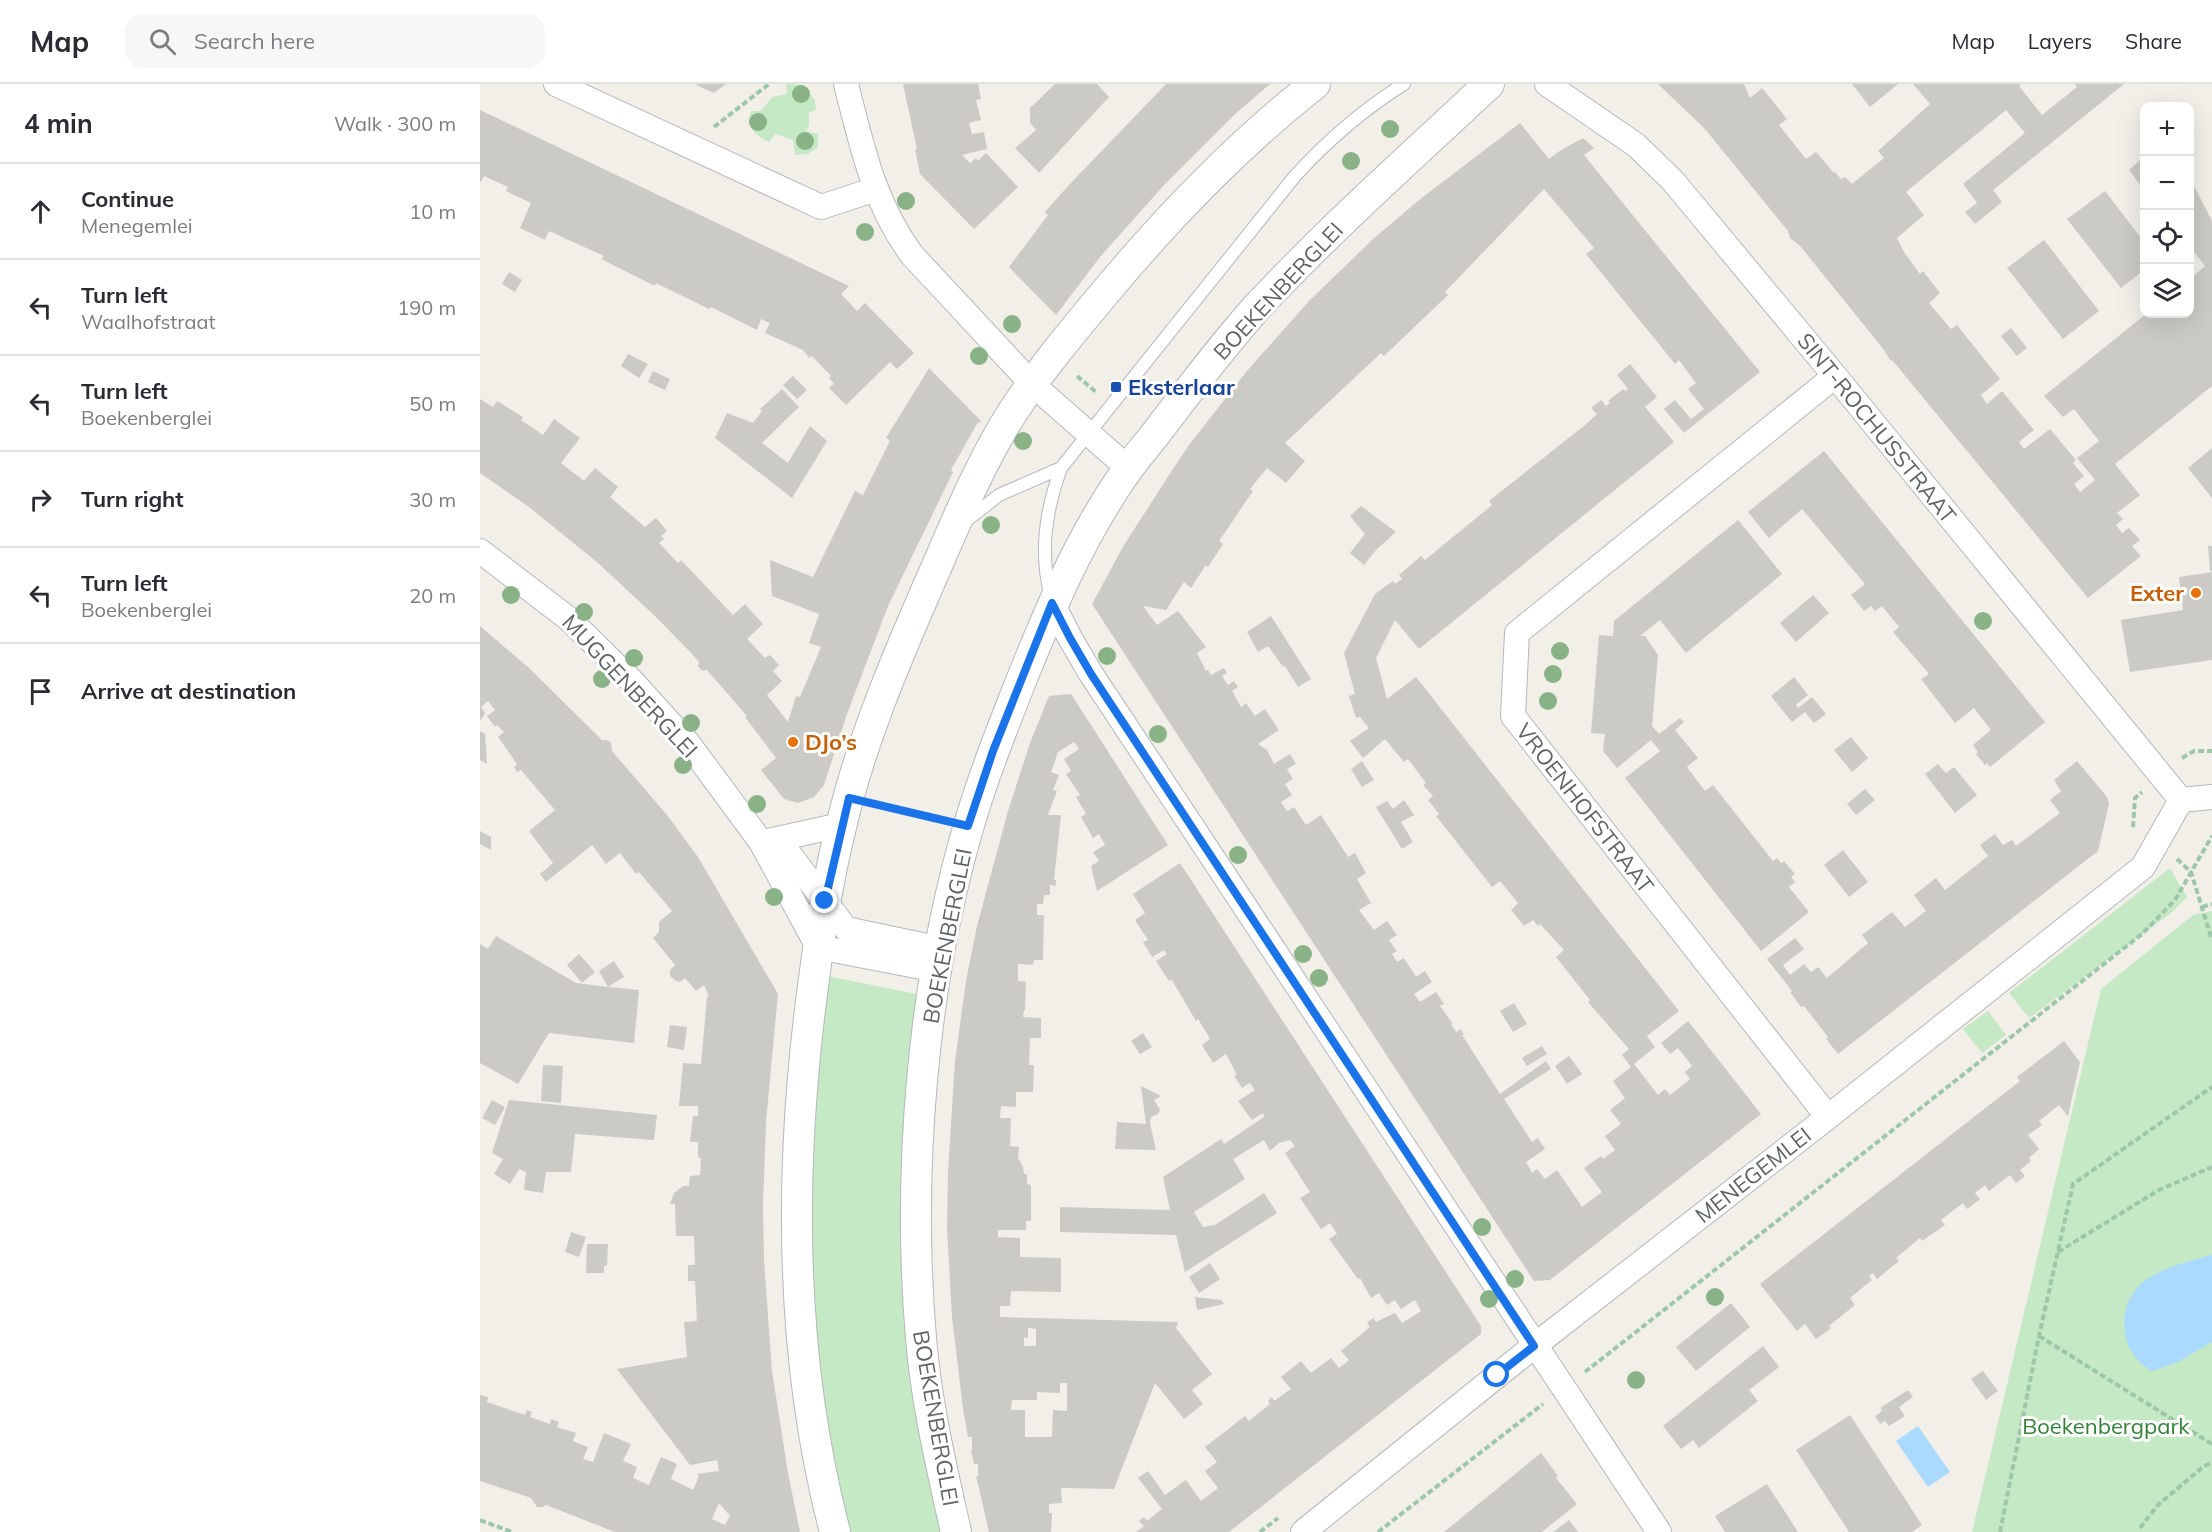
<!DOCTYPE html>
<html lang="en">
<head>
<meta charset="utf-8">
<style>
	:root { --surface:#fff; --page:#f7f7f7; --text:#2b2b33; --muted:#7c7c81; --line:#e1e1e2 }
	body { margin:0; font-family:Mulish,sans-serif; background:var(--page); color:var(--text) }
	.controls { position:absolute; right:18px; top:18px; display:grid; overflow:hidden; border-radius:12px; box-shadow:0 6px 24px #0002 }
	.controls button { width:54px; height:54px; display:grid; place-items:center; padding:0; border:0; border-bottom:2px solid var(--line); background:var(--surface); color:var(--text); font:30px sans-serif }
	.stop { position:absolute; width:18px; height:18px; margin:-14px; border:4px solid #1a73e8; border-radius:50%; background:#fff }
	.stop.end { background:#1a73e8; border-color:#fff; box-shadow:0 2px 6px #0008 }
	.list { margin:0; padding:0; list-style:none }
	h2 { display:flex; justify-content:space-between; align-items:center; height:78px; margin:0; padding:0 24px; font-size:26px }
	h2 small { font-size:20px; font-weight:400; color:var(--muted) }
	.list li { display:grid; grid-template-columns:39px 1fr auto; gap:18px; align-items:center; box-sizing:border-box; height:96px; padding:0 24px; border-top:2px solid var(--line) }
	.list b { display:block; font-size:22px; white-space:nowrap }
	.list p { margin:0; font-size:20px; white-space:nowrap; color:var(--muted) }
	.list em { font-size:20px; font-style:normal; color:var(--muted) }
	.icon { flex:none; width:33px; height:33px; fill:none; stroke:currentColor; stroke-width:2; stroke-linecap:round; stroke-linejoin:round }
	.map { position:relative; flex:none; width:1732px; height:1448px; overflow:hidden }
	header { display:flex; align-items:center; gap:36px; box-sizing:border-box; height:84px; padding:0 30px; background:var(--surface); border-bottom:2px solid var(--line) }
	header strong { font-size:28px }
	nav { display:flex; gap:33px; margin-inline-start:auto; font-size:21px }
	.search { width:420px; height:54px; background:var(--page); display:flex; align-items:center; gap:15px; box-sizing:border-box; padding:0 21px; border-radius:18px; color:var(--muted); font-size:22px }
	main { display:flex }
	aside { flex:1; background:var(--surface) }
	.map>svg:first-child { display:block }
</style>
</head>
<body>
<header>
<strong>Map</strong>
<div class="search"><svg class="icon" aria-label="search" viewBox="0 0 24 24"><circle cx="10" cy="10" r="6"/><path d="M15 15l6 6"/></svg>Search here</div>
<nav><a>Map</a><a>Layers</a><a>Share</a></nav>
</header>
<main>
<aside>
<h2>4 min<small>Walk · 300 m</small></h2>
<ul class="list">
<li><svg class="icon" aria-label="ahead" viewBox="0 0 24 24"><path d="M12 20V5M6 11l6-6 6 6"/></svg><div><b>Continue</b><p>Menegemlei</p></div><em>10 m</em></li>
<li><svg class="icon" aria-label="left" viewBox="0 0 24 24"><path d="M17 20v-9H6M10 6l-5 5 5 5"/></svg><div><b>Turn left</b><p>Waalhofstraat</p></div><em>190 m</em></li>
<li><svg class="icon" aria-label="left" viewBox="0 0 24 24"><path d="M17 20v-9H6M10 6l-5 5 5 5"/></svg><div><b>Turn left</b><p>Boekenberglei</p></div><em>50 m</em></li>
<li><svg class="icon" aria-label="right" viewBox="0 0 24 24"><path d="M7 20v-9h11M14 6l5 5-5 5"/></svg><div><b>Turn right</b></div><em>30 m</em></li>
<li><svg class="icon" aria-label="left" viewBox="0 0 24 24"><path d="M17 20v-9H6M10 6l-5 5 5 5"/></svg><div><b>Turn left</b><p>Boekenberglei</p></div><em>20 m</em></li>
<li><svg class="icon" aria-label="arrive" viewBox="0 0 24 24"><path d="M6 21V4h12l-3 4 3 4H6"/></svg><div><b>Arrive at destination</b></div></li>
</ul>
</aside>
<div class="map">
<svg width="1732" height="1448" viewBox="0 0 1732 1448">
	<rect width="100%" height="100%" fill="#f1efe8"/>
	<path fill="#c5e8c5" d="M306,0L323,1L335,16L336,26L329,29V41L326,47L338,50V63L328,70L315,71L313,56L295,50L289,58C275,51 265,43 271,27H281L292,13L307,10Z
		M1690,784L1707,813L1691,829L1549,934L1529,909Z
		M1732,827V1448H1492L1621,905L1713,831Z
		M347,892L441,911L425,1036L420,1130L429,1234L467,1448H366L359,1418L331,1227L328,1054Z
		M1508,927L1526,951L1502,969L1483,945Z"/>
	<path fill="#aadaff" d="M1732,1171V1258L1698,1278L1672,1287C1640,1270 1635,1226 1660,1201C1674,1186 1713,1176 1732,1171Z
		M1438,1342L1470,1388L1448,1403L1416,1357Z"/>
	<path fill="#cccac5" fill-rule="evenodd" d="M214,0H246L234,9Z
		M423,0H498L501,15L496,16L501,36L489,39L492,50L504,48L507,65L482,71L490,79L496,74L498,77L506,69L538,103L494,145L440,90L435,65H437Z
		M575,0H617L629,13L559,89L535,64L556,46L550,39V24Z
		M686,0H790L754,31L685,100L620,173L576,231L529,183L568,131L565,128L588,102Z
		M1178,0H1264L1270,14L1282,4L1307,35L1299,41L1326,75L1336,68L1354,89L1355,88L1361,95L1365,93L1372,100L1404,74L1398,67L1450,20L1433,0H1541L1539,2L1562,31L1597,3L1595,0H1644L1513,106L1522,118L1495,140L1485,128L1497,119L1483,100L1545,49L1526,26L1426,108L1444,131L1417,154L1424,168L1440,190L1443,187L1460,209L1449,219L1471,245L1477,241L1520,295L1501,311L1507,320L1522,307L1554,346L1539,358L1544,365L1570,345L1596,376L1593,379L1604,392L1594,400L1600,408L1615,396L1597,374L1619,357L1594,325L1583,333L1564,312L1666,230H1710V195L1725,182L1710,163V94L1732,137V302L1635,380L1660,411L1637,429L1643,435L1636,441L1642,449L1649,444L1660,456L1652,462L1661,472L1608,514L1413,277L1410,276L1404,266L1321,163L1310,154L1308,147L1225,45Z
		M1372,0H1418L1390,23Z
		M0,26L369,202L361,210L377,227L385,219L434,269L417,285L410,278L366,321L349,304L354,300L349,294L351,292L332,272L329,274L323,266L285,249L290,239L281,235L277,246L231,223L229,225L176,199L175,202L121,175L124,172L69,147L65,156L40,144L51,119L26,107L28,103L4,92L0,99Z
		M1040,39L1069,75L1081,66L1103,54L1114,64L1104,71L1280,288L1204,349L1184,325L1195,316L1211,335L1224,325L1208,305L1216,299L1199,276L1195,280L1106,170L1114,164L1064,105L965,208L968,211L904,272L901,269L805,359L825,377L806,399L787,384L770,405L773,407L739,457L743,460L728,483L726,481L711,504L704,498L686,526L663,522L677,541L698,527L726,563L717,569L726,587L728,586L731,591L744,584L747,589L742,592L748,601L754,597L758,603L752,607L761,623L766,619L775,632L785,625L799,646L778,660L787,666L794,680L810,670L816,680L807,685L813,695L805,700L812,711L801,718L807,727L814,723L826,741L841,731L868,773L875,769L886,789L877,795L891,819L879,826L894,846L907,837L917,851L909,856L917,867L912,870L917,878L924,874L936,893L945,887L952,898L934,910L940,918L956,908L964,920L960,922L973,940L971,941L976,948L981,945L984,951H982L1020,1010L1066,977L1071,985L1024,1015L1052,1058L1058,1054L1065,1065L1046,1078L1052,1089L1057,1085L1065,1095L1077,1086L1102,1123L1122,1108L1104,1084L1121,1072L1123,1075L1135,1066L1125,1052L1141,1040L1130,1026L1145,1014L1133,997L1151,983L1142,971L1149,965L1108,918L1110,916L1076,873L1084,866L1060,840L1058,842L1053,836L1044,842L1031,826L1038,819L1020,797L1012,803L956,732L959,730L948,716L953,712L943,701L946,699L928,675L924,678L905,655L883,674L870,657L889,644L880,633L876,634L869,612L875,610L864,569L895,510L913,497L915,500L922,495L919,491L941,472L945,476L1012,421L1009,417L1105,341L1117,330L1111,324L1121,316L1126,322L1130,319L1128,317L1143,305L1145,307L1148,305L1137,291L1150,280L1177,313L1165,323L1194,358L939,565L915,536L896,574L907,615L936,593L1199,927L1167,952L1175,963L1154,980L1178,1011L1185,1005L1190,1011L1210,995L1205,988L1212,982L1198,964L1190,970L1181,959L1208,937L1281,1030L1070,1196L1054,1197L612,520L644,461L691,388L709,361L766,288L829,217L892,156L939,116Z
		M1664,73V106L1649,86Z
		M1625,107L1664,158V186L1641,204L1587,135Z
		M1564,156L1619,227L1583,255L1527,184Z
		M29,188L42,196L35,208L22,200Z
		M1531,244L1547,264L1537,272L1521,252Z
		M148,270L168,280L159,294L141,282Z
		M449,284L501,337L500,339L498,338L471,386L473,388L408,522L367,630L344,701L334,713L318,719L304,715L281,686L296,674L265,633L267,632L227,586L222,587L218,582L219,578L212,570L177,534L118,479L49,423L0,389V315L13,323L17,317L43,333L41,336L63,351L74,335L100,354L81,379L104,397L115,384L138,403L130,413L165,443L176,434L187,447L181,452L184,455L179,459L198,479L201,476L253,531L265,520L283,540L267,555L285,574L290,571L299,581L293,587L302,597L287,611L308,638L316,612L320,613L341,563L329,559L339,530L292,512L290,476L333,493L375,407L383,411L410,357L406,354Z
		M173,287L190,295L185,306L168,298Z
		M313,292L327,306L317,315L303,301Z
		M302,305L319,323L282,359L308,379L330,342L347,357L312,414L235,354L247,329L273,339L282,327L280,325Z
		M1732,364V414L1708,384Z
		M1344,367L1565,638L1510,683L1507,679L1505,681L1496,670L1498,668L1493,661L1511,646L1494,624L1475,639L1441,595L1449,590L1413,548L1419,543L1402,522L1395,527L1391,522L1384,527L1371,511L1385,500L1322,425L1289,454L1268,428Z
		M881,422L916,448L897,465L884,481L870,469L885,450L870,432Z
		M1258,436L1302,490L1206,569L1180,536L1160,552H1165L1178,571L1172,642L1179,650L1200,634L1204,638L1195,646L1218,674L1207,683L1225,707L1233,701L1293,777L1297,774L1301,779L1304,777L1315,790L1311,793L1315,798L1309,803L1329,828L1281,867L1145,694L1180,667L1171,656L1137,684L1123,667L1125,650L1111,649L1119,551L1133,552L1134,537Z
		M1728,462H1732V487H1730Z
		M1732,488V576L1650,588L1641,536L1703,526L1699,493Z
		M1333,511L1349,529L1316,558L1300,539Z
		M791,532L831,595L818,603L805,582L803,583L788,562L778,568L767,548Z
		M0,542L48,583L122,656H127L131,659L132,667L187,731L218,773L298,910L286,1038L283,1121L284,1176L292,1287L308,1389L320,1448H135L66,1421L63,1423H57L51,1414L0,1397V1311L8,1313L7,1318L45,1331L47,1326L52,1328L50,1333L70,1340L71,1335L79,1338L77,1343L96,1349L93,1357L108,1363L103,1375L113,1378L124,1349L151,1360L143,1377L157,1383L153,1394L169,1401L181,1373L197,1380L191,1395L213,1406L219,1392L217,1390L239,1387L237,1376L210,1381L137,1285L207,1273L204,1238L217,1237L215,1197H208V1181H215L214,1152H196L195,1120H190L194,1109L203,1102H209L210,1092L220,1091L221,1074H218V1058H210L213,1032H218V1022H199L203,979L221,980L227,913H229L224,901L216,907L205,894L200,898L196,897L190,892V886L195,881L173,854L179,848V838L192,827L159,788L156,790L140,769L126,780L112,761L66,798L60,790L73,779L49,747L75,726L41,686L37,688L34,683L37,680L18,653L24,648L17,641L15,643L7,632L15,626L8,617L1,623L5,629L0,637ZM239,1419L250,1432L245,1441L232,1435Z
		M1314,593L1328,611L1316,621L1318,624L1332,613L1346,630L1334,639L1325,628L1312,638L1291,612Z
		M591,610L688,761L617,807L611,782L619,777L613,768L625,761L619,750L613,754L601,733L606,730L596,713L600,711L586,690L591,687L584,675L599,665L594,658L578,668L571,688L579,691L573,706L577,707L568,731H581L574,796H576V802L570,801V811H564L563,820H557V831H564L563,876H554L553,881L538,880V897L546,898L545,926H544L543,933L561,934V954H550L549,981H554L553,1008H536V1023L521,1022L520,1034H531L530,1062L539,1063L538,1074L543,1083L544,1090H547V1100L551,1101V1137H546V1146H518V1153L540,1154V1173L581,1174V1208L531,1207L530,1222H520V1233L698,1238L696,1244L732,1290L712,1306L723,1320L704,1335L675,1299L634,1405L581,1404L582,1419L569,1420V1429H572L571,1448H509L496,1392H498V1380H494L491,1366L492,1365V1353H488L483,1325L472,1233L467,1145L468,1088L475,977L486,897L497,842L528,727L550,659L569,612ZM548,1244L556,1245V1262H544V1253L548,1254ZM580,1299H587V1327L573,1326L572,1353H545V1326H531L532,1316H557V1308L580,1309Z
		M0,647L5,650L7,680L0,676Z
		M1371,653L1388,674L1372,688L1354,666Z
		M882,677L894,696L882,703L871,685Z
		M1597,677L1627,713L1629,720L1618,767L1358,970L1346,955L1348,953L1324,922L1321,923L1310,908L1312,907L1287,875L1315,854L1324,865L1303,881L1310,891L1324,880L1331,888L1338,883L1347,894L1388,859L1382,851L1412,828L1425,843L1446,827L1434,811L1456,794L1465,806L1508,772L1500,761L1515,750L1523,761L1532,756L1536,762L1580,729L1570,716L1581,707L1574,696Z
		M1458,680L1466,689L1474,683L1497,711L1475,729L1445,690Z
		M1385,705L1395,716L1376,731L1367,720Z
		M924,716L934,731L921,738L933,758L922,765L896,723L907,717L913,725Z
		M0,747L11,753V766L0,760Z
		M1363,766L1388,798L1369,813L1344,781Z
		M700,779L1001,1242V1250L749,1448H656L664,1442L659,1437L664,1433L667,1437L682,1425L658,1394L668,1387L685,1411L706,1396L721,1417L738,1404L725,1387L737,1378L725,1363L765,1332L769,1337L790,1320L788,1317L792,1313L794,1317L811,1305L801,1293L821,1277L831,1289L851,1274L859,1284L869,1276L861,1267L890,1243L887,1239L893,1234L896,1238L915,1229L922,1239L941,1227L935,1216L921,1225L915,1216L907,1221L899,1209L891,1214L880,1194L878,1195L849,1155L857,1150L850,1139L841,1145L820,1114L830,1108L805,1069L815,1062L810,1056L799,1059L790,1067L784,1056L753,1075L765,1095L714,1128L723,1143L735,1141L784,1109L797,1129L705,1188L696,1151L580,1148V1123L690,1126L683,1093L741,1055L744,1060L784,1033L783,1029L772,1036L758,1017L775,1006L770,999L762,1004L754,992L757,991L746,970L733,979L722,961L730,955L729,953L718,935L716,937L692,896L689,897L676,877L687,870L684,866L672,873L663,858L668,856L655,836L665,829L653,810Z
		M16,852L96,899L128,903L119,887L134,877L144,893L128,903L159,906L154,959L69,949L38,1000L0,979V860L8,865Z
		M99,870L115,888L102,899L87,881Z
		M1034,919L1047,940L1033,948L1020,927Z
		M190,941L207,943L204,966L187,963Z
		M663,949L672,963L660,970L651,957Z
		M1584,957L1600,978L1588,1032L1579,1021L1559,1037L1562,1041L1548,1051L1559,1065L1549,1074L1551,1077L1540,1086L1545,1092L1536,1099L1530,1091L1509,1107L1505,1101L1495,1109L1500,1115L1487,1125L1483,1119L1461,1136L1465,1141L1442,1157L1440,1154L1416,1174L1419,1177L1397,1195L1393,1189L1389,1192L1392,1196L1370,1214L1375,1221L1349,1242L1351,1244L1336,1255L1325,1240L1317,1247L1280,1200L1540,997L1537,993Z
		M1062,962L1067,970L1047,982L1042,974Z
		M1089,972L1102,990L1087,1000L1075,982Z
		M63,981L83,982L81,1019L61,1017Z
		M661,1002L681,1012L674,1016L680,1026L678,1030L671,1033L670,1039L676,1066L635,1065L637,1038L666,1040Z
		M12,1016L25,1023L15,1041L2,1034Z
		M29,1016L177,1031L174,1056L95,1050L91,1088H66L63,1109L44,1106L46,1088L39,1085L30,1100L14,1090L23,1075L12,1069Z
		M91,1148L106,1153L99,1173L85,1168Z
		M107,1160H128L127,1181L124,1182V1189H106Z
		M730,1179L740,1195L719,1209L709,1193Z
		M715,1213L741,1216L744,1220L717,1226Z
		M1251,1219L1270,1243L1216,1287L1196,1263Z
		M1283,1262L1299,1283L1269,1306L1278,1317L1219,1364L1213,1356L1201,1365L1183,1342Z
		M1503,1287L1518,1307L1506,1316L1491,1295Z
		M1428,1306L1433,1313L1419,1323L1425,1332L1409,1342L1405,1337L1400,1340L1395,1332L1400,1329L1402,1326L1400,1324Z
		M1370,1331L1442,1441L1432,1448H1369L1316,1366Z
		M1061,1369L1078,1392L1076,1394L1097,1420L1062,1448H964Z
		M1287,1400L1318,1448H1245L1235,1432Z
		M1089,1436L1098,1448H1073Z"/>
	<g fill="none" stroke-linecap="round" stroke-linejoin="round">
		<defs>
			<path id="service" d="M486,437L519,411L581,384
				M571,513C559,468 566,426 581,384L815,92C847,57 884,25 924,0"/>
			<path id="minor" d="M76,0L341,123L396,105
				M366,0C382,62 393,118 432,171L552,300L648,384
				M1067,0L1156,61L1193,97L1355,292L1701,716
				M0,467L89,535L151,596L208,659L281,758L338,863L457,886
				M572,519L590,554L611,590L1179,1448
				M1701,716L1732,713
				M286,757L307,767L366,845L461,865
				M283,758L361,741
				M1348,1033L1033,632L1037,549L1355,292
				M823,1448L1054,1262L1348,1033L1663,783L1701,716"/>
			<path id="tertiary" d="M355,1448C311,1280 309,1105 329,934C337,870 345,806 361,743C380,660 415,578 449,500C475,441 499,380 534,326C561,285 592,248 623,211C687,134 756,62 835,0
				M476,1448C462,1385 446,1318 441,1254C427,1089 442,900 489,741C503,693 521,648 539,602C569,527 599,455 645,389C656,373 669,359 680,344C712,302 743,261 778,222C851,144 931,73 1009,0"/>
		</defs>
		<use href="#service" stroke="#b5b8bc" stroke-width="14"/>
		<use href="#minor" stroke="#b5b8bc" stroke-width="26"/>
		<use href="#tertiary" stroke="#b5b8bc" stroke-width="32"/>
		<path stroke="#9cc7a9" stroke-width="4" stroke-dasharray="6 3" stroke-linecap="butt" d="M234,43L289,0
			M597,292L616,308
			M1702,674L1714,667H1732
			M398,721L461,736
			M1653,743L1655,714L1662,708
			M1697,775L1711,788L1732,856
			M1722,823L1732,820
			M1578,1168L1679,1106L1732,1083
			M1559,1252L1732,1360
			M1105,1288L1662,850L1695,816L1732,752
			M0,1436L32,1448
			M1660,1444L1678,1421L1724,1382L1732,1379
			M780,1448L798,1434
			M898,1448L1063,1320
			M1520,1448L1559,1252L1593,1100L1732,1003"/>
		<use href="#service" stroke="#fff" stroke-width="12"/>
		<use href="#minor" stroke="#fff" stroke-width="24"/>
		<use href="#tertiary" stroke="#fff" stroke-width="30"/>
	</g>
	<g fill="#89b387">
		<circle cx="321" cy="10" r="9"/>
		<circle cx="278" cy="38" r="9"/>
		<circle cx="910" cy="45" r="9"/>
		<circle cx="325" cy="57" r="9"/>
		<circle cx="871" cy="77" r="9"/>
		<circle cx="426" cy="117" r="9"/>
		<circle cx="385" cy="148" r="9"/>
		<circle cx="532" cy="240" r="9"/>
		<circle cx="499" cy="272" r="9"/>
		<circle cx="543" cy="357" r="9"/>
		<circle cx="511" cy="441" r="9"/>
		<circle cx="31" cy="511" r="9"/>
		<circle cx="104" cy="528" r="9"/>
		<circle cx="1503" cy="537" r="9"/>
		<circle cx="1080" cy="567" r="9"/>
		<circle cx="627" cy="572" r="9"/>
		<circle cx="154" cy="574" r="9"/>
		<circle cx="1073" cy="590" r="9"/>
		<circle cx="122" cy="595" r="9"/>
		<circle cx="1068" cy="617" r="9"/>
		<circle cx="211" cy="639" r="9"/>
		<circle cx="678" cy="650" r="9"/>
		<circle cx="203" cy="681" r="9"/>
		<circle cx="277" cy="720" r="9"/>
		<circle cx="758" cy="771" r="9"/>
		<circle cx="294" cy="813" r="9"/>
		<circle cx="823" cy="870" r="9"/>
		<circle cx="839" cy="894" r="9"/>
		<circle cx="1002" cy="1143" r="9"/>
		<circle cx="1035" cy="1195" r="9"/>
		<circle cx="1235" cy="1213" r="9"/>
		<circle cx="1009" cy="1215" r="9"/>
		<circle cx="1156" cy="1296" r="9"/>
	</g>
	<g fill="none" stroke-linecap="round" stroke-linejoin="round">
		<path stroke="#1a73e8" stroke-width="8" d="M345,817L369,714L488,742L513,667L572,519L590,554L611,590L1054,1262L1017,1291"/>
	</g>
	<rect fill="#1a4fb4" stroke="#fff" stroke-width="2" x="630" y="297" width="12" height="12" rx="3"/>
	<g fill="#e8710a" stroke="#fff" stroke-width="2">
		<circle cx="1716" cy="509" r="6"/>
		<circle cx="313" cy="658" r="6"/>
	</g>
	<g text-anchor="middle" stroke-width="6" stroke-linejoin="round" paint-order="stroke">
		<g font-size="22" fill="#5f6368" stroke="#fff">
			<text transform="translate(798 207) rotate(-47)" y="8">BOEKENBERGLEI</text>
			<text transform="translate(1397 344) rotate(51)" y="8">SINT-ROCHUSSTRAAT</text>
			<text transform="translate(150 602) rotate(47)" y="8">MUGGENBERGLEI</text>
			<text transform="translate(1105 724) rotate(52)" y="8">VROENHOFSTRAAT</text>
			<text transform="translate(467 852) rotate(-79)" y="8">BOEKENBERGLEI</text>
			<text transform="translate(1273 1091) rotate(-38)" y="8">MENEGEMLEI</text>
			<text transform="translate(456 1334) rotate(80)" y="8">BOEKENBERGLEI</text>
		</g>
		<g font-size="22" font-weight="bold" fill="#164399" stroke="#fff" text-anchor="start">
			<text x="648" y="311">Eksterlaar</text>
		</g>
		<g font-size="22" font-weight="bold" fill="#c56008" stroke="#fff" text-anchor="end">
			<text x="1704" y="517">Exter</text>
			<text x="325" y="666" text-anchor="start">DJo’s</text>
		</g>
		<g font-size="22" fill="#348238" stroke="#fff">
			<text x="1626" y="1350">Boekenbergpark</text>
		</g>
	</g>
</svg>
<div class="controls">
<button>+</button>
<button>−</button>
<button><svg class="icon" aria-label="locate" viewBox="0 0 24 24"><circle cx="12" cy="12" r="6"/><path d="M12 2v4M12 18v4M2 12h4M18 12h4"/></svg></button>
<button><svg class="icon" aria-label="layers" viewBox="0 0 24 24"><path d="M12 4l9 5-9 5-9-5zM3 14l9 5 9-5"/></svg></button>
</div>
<div class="stop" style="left:1017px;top:1291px"></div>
<div class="stop end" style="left:345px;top:817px"></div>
</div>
</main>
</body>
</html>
